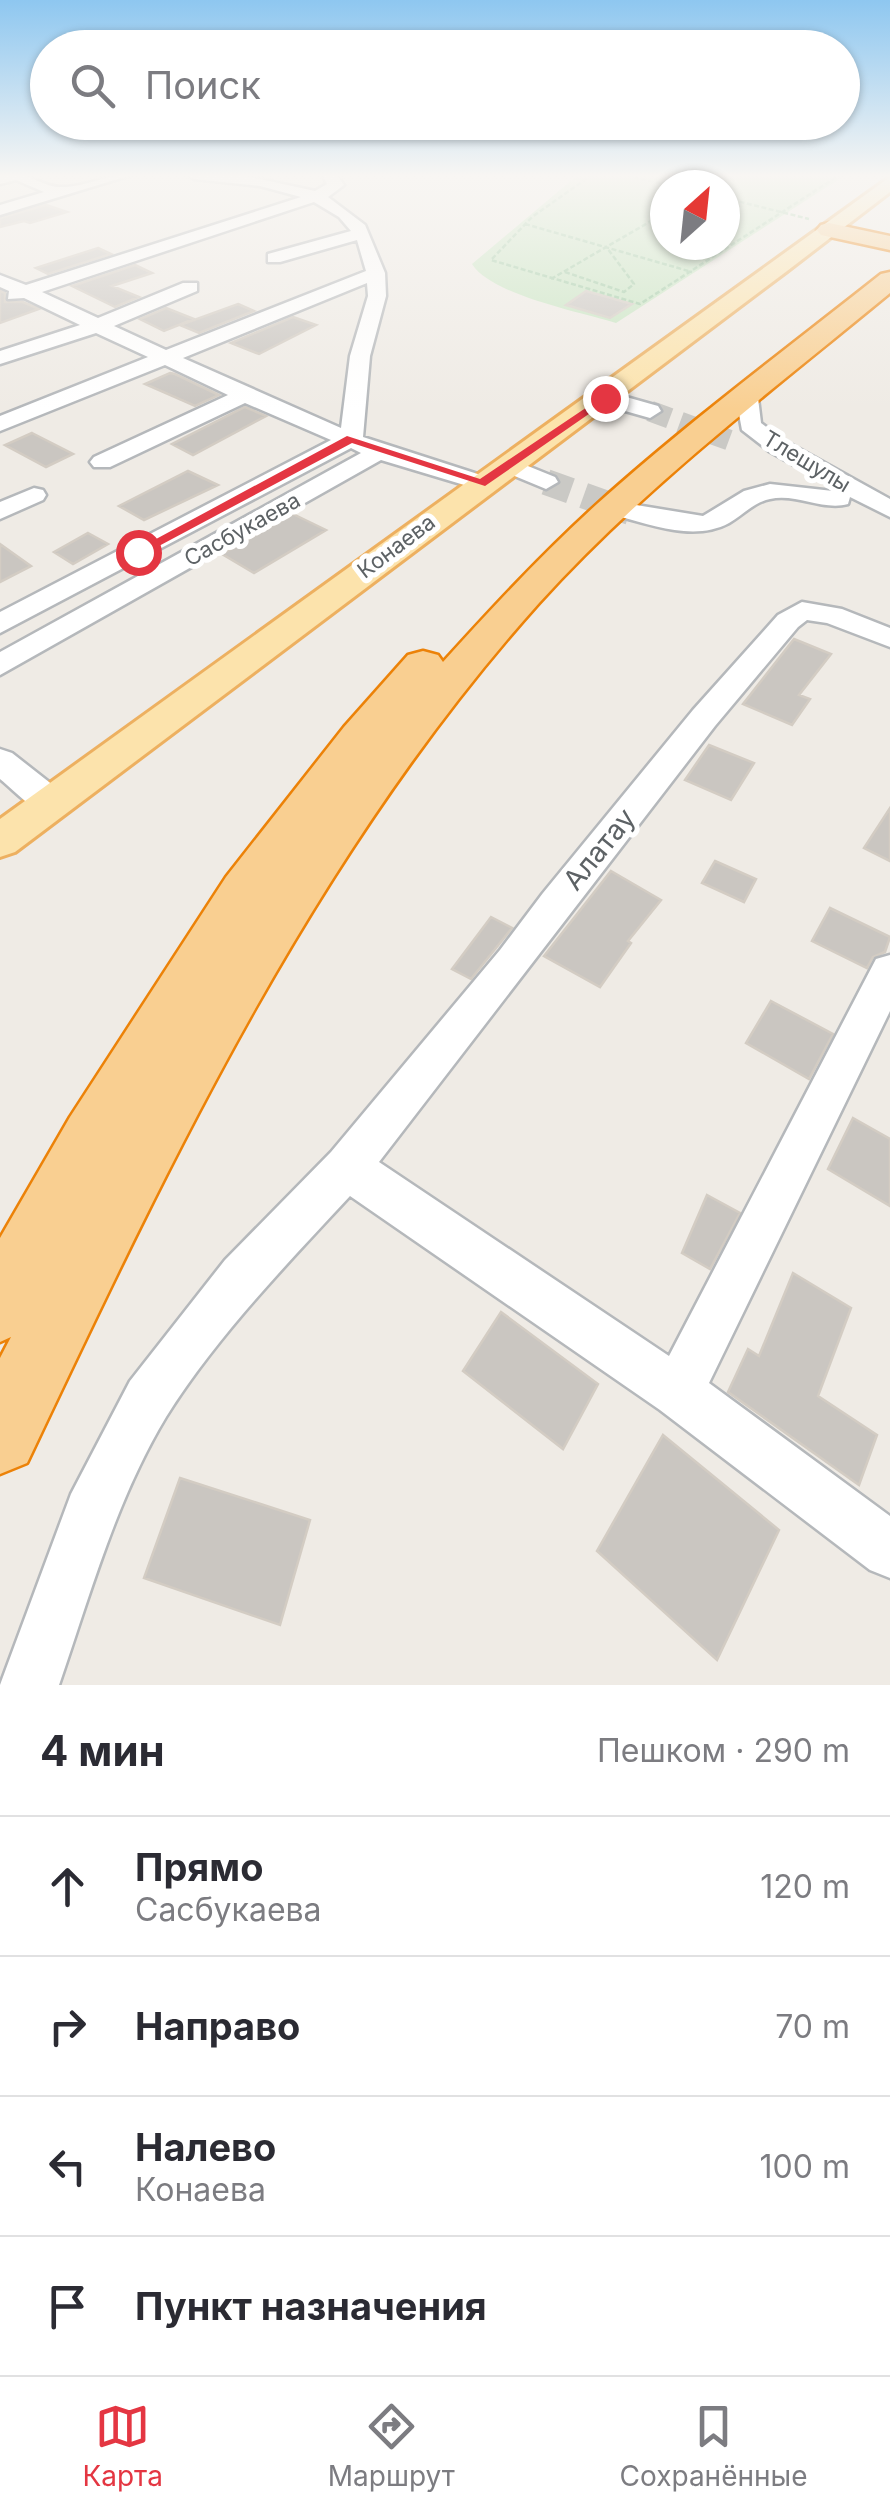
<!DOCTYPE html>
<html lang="ru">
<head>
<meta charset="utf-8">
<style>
	:root { --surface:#fff; --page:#f2f2f3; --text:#2b2b33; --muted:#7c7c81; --line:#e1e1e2; --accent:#e43642 }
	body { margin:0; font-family:Inter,sans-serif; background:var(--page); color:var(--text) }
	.compass { position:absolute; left:650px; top:170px; width:90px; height:90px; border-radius:50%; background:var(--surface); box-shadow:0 2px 8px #0004; rotate:27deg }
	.stop { position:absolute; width:30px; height:30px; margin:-22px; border:8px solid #e43642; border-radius:50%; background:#fff }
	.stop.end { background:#e43642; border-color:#fff; box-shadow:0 2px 10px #0008 }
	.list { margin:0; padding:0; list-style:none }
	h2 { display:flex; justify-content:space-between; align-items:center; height:130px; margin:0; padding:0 40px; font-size:42px }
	h2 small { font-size:32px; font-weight:400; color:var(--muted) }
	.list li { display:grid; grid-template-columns:65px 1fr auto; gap:30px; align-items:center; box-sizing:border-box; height:140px; padding:0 40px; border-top:2px solid var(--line) }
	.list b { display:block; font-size:38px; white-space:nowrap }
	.list p { margin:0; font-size:32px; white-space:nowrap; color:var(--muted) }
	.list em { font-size:32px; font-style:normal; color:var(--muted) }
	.icon { flex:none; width:55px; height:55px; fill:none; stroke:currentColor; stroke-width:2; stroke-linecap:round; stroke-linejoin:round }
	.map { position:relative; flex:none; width:890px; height:1685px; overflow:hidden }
	.search { position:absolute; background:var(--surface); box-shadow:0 2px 8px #0004; left:30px; right:30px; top:30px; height:110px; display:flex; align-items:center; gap:25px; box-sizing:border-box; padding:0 35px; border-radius:55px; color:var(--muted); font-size:38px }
	.sheet { height:690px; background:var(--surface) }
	nav { display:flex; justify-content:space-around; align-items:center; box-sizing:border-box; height:140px; border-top:2px solid var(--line); background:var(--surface); font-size:28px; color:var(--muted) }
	nav a { display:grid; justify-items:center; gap:5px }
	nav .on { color:var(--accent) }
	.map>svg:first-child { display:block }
</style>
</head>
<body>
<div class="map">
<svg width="890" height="1685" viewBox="0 0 890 1685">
	<rect width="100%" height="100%" fill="#efebe5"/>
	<path fill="#c8e5c2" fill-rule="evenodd" d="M579,174H847L616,323C581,312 491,295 472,264ZM665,185H725V245H665Z"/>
	<path fill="#cac6c1" stroke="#d3ccc3" stroke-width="2.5" d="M46,205L67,212L30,223L24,221L0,227V218Z
		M98,248L111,254L48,274L36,268Z
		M135,265L152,273L112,286L139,297L115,307L72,286Z
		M0,291L5,293V302H23L39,309L0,323Z
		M586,291L632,304L610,318L566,305Z
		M238,304L254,311L199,333L180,325Z
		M166,308L194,319L164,331L140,319Z
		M293,317L316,325L259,354L231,343Z
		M170,373L175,374L219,395L195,406L145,384Z
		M245,407L266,416L193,455L172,444Z
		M32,433L73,454L46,467L5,445Z
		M188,471L218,485L144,520L119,506Z
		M293,514L326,530L254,573L222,554Z
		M88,533L108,544L73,564L54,552Z
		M0,544L31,566L0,582Z
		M794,639L831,654L799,695L810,699L792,725L743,704Z
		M709,745L754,763L731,800L685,780Z
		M890,808V861L864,848Z
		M715,861L756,879L744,902L702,883Z
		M611,871L661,900L628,941L631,943L600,987L544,956Z
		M830,908L890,937L885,952L873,957L867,968L812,941Z
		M491,917L512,928L471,979L452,969Z
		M771,1001L833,1034L809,1079L746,1043Z
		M853,1118L890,1139V1206L828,1169Z
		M707,1195L740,1213L710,1269L682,1253Z
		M793,1273L851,1308L818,1396L877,1435L859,1485L728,1392L748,1349L759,1356Z
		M501,1312L598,1384L563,1449L463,1371Z
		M663,1435L779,1530L717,1660L597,1551Z
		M180,1478L310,1520L280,1625L144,1578Z"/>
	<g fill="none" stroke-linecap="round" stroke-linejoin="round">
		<path stroke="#cac9c5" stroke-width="21" stroke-dasharray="21 11" stroke-linecap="butt" d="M650,411L729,440"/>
		<path stroke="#cac9c5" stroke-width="26" stroke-dasharray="26 14" stroke-linecap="butt" d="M546,482L630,512"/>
		<defs>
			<path id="minor" d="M0,174C31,171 43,188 62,187C87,187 108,173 134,174L0,215V205L44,192L16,180L0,184Z
				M187,174H237L315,191L327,184L322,174H336L344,185L328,197L365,225L385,273L386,296L370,356L363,437L490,478L493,483L481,490L381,460L0,675V652L361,453L351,448L0,633V612L331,440L245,403L110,467H94L90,462L94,457L228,395L165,365L0,431V416L148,357L96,333L0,364V351L80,325L24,298L8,299L9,291L0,287V275L26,285L301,197L260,186L194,179ZM314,202L339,217L351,231L268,254V262H280L357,240L366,271L166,350L114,326L197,291V283H183L98,318L42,292ZM367,283L368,296L350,356L341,428L183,358Z
				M605,391L658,406L661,411L650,418L597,403L594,398Z
				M747,391L758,398L761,423L785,441L890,499V517L850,497L848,504C823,511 796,493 770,499C754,502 743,515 729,523C696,541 655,526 621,517L617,512L630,504L703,516L744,491L770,484L842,492L769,451L742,430L736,398Z
				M508,458L555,477L558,482L546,489L500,470L496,465L500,460Z
				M34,488L43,490L46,495L43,500L0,519V502Z
				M802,602L842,609L890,628V647L827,623L807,620L798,627L715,726L379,1162L669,1356L876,959L890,955V1011L709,1383L890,1516V1578L870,1570L660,1410L350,1196C287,1264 215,1338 166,1417C116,1500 90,1595 59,1685H0L71,1494L130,1381L225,1260L331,1152L500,950L543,893L693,710L778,615Z
				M0,749L12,753L63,793L68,802L63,811C37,819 19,794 0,779Z"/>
			<path id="major" d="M890,177V192L787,271L15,852L0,857V819Z"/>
			<path id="highway" d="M829,223L890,236V250L821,235L817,230L821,225Z
				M890,272V293C770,392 644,487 539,603C314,854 170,1161 27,1463L0,1474V1358L11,1337L0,1342V1238L70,1117L226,877L344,727L408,655L423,651L438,655L443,662C492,608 542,554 597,504C687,423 785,350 881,274Z"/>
		</defs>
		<use href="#minor" stroke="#b5b8bb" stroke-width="5"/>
		<use href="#major" stroke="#edb060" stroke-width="6"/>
		<use href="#highway" stroke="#ec8208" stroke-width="5"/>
		<path stroke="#9fcba4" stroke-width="2.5" stroke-dasharray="5 2.5" stroke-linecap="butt" d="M593,174L532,217L491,260L640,304L841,174
			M619,174L669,185
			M712,185L731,174
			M725,198L809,219
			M525,224L692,272
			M565,272L624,292L634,284L607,248
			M551,279L665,213"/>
		<use href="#minor" fill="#fff" fill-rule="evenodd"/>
		<use href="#major" fill="#fce3ac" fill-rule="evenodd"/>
		<use href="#highway" fill="#f9cf91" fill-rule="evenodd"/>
	</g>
	<linearGradient id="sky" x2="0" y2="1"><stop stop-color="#8ec7f0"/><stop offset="0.43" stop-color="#f8f6f3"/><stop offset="1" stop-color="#f8f6f3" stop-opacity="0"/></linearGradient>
	<rect width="890" height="409" fill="url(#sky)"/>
	<path fill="#e43642" d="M605,395L609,400L485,486L352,443L142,555L132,552L347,436L480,479Z"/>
	<g text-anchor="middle" stroke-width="10" stroke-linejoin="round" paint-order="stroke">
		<g font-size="22" fill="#5d6265" stroke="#fff">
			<text transform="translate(807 461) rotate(31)" y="8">Тлешулы</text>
			<text transform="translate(242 529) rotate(-29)" y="8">Сасбукаева</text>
			<text transform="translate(396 546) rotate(-37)" y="8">Конаева</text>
		</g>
		<g font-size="28" fill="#5d6265" stroke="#fff">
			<text transform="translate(599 849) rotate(-51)" y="10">Алатау</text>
		</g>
	</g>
</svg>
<svg class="compass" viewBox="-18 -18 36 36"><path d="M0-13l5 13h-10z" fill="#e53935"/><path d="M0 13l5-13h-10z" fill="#7c7c81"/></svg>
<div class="stop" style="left:138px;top:552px"></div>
<div class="stop end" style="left:605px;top:398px"></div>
<div class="search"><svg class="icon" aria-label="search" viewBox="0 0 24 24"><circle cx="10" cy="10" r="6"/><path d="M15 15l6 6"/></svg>Поиск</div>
</div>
<section class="sheet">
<h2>4 мин<small>Пешком · 290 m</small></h2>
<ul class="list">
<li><svg class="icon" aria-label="ahead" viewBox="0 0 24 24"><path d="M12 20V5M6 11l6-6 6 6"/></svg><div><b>Прямо</b><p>Сасбукаева</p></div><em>120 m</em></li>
<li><svg class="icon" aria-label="right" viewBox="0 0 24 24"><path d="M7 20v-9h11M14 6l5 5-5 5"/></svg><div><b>Направо</b></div><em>70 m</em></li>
<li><svg class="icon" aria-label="left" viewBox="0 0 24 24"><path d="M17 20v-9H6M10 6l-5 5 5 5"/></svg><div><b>Налево</b><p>Конаева</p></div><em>100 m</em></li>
<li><svg class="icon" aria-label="arrive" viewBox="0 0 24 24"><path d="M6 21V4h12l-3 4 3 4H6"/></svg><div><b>Пункт назначения</b></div></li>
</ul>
</section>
<nav>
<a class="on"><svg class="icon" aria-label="map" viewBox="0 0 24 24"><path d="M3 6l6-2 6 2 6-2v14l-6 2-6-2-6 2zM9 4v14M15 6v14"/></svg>Карта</a>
<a><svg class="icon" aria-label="directions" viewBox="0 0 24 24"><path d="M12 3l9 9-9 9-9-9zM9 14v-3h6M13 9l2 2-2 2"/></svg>Маршрут</a>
<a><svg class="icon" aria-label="saved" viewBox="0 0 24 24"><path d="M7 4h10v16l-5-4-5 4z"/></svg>Сохранённые</a>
</nav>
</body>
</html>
